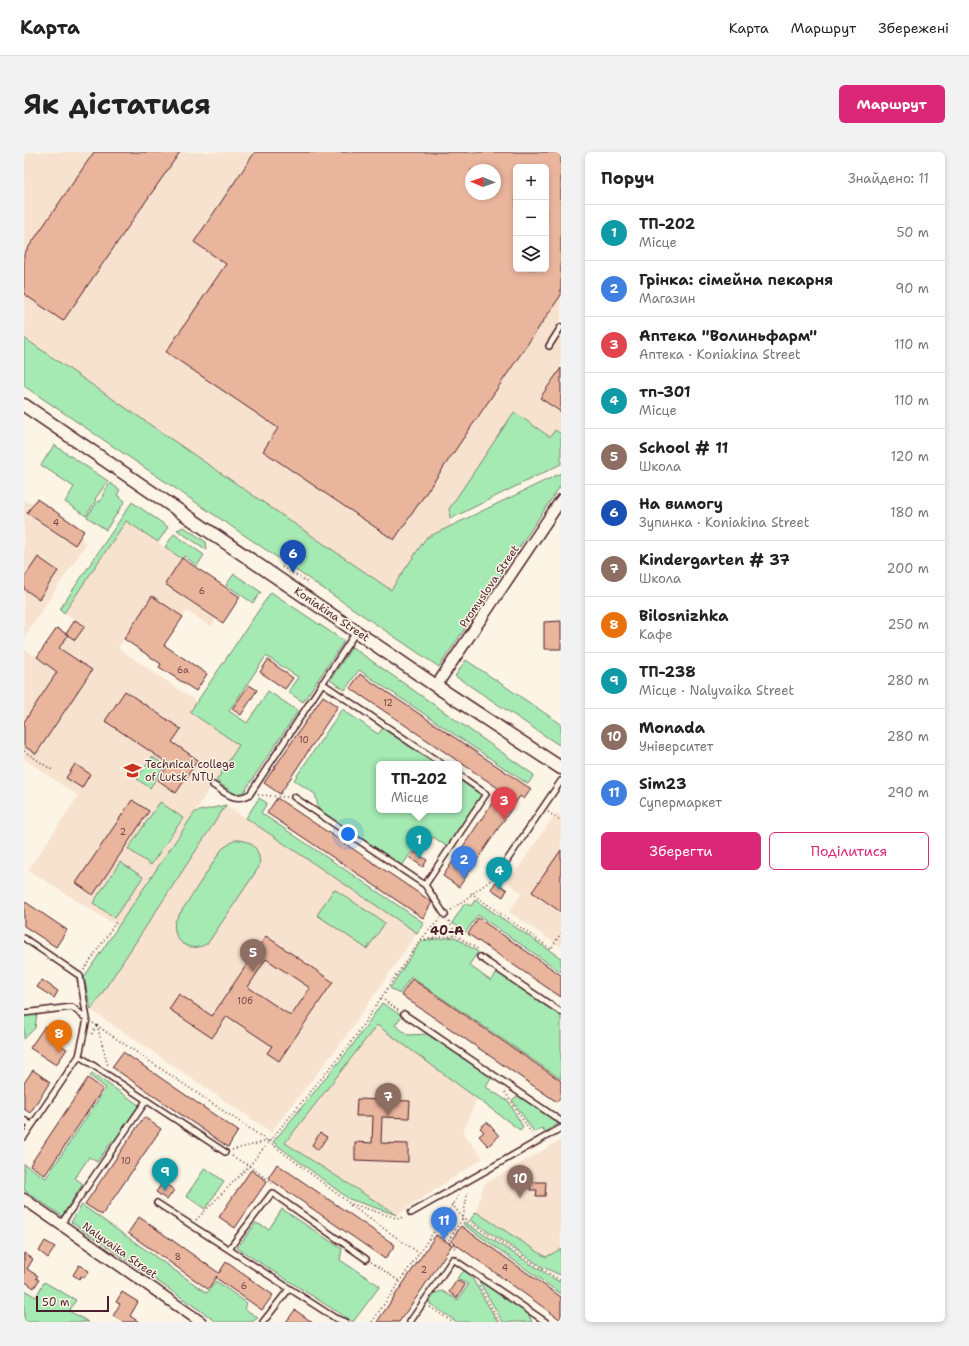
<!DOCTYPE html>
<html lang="uk">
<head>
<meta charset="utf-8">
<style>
	:root { --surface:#fff; --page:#f2f2f2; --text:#222; --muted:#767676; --line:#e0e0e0; --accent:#db2777 }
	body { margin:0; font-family:"Shantell Sans",sans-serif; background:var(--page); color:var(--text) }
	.controls { position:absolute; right:12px; top:12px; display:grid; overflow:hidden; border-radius:6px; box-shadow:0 2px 6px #0003 }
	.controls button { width:36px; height:36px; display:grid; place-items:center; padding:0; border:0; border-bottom:1px solid var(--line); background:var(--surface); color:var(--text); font:20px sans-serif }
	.compass { position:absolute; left:441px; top:12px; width:36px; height:36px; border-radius:50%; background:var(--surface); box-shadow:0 2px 6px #0003; rotate:272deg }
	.scale { position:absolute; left:12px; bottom:10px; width:73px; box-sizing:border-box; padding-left:4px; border:2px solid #4a1f2b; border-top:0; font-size:11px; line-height:14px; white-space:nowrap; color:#4a1f2b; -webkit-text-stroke:3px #fcf5e5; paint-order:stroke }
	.you { position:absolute; left:324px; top:682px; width:14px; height:14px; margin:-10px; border:3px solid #fff; border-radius:50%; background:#1a73e8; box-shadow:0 0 0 6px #1a73e833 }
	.badge { display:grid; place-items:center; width:26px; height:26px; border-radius:50%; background:var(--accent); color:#fff; font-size:13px; font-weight:700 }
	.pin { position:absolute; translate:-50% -33px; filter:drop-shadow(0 1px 2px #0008) }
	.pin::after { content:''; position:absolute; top:21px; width:14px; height:12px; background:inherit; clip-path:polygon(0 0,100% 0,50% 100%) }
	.popup { position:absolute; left:352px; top:609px; width:86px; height:52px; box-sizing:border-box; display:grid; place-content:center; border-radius:6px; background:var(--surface); filter:drop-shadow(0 1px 3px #0005); font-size:13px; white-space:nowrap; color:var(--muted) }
	.popup b { font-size:15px; color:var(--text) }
	.popup::after { content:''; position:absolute; left:50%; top:100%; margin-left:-8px; border:8px solid transparent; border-top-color:var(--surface) }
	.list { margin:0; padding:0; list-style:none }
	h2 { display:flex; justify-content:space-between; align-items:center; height:52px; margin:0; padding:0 16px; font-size:17px }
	h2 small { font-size:13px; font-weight:400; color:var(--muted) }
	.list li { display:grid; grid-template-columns:26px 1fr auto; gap:12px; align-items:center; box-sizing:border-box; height:56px; padding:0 16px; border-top:1px solid var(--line) }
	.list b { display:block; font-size:15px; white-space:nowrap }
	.list p { margin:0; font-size:13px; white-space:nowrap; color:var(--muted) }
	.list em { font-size:13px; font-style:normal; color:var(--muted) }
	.actions { display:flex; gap:8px; padding:12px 16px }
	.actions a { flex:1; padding:9px 0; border:1px solid var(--accent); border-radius:6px; text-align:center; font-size:14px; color:var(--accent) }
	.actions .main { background:var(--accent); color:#fff }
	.icon { flex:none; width:22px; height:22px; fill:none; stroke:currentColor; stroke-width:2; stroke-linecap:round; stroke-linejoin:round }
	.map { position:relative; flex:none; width:537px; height:1170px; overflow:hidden; border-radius:6px }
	header { display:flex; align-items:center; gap:24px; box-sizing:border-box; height:56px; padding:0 20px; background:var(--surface); border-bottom:1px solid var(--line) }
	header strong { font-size:19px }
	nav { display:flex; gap:22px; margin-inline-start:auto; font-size:14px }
	.intro { display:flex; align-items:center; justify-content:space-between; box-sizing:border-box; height:96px; padding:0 24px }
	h1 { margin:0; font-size:28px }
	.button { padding:10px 18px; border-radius:6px; background:var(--accent); color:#fff; font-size:14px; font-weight:700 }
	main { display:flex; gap:24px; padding:0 24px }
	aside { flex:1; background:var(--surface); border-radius:6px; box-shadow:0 2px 6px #0003 }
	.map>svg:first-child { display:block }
</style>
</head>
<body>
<header>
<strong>Карта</strong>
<nav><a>Карта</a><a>Маршрут</a><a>Збережені</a></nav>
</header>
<div class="intro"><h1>Як дістатися</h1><a class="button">Маршрут</a></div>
<main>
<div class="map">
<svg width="537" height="1170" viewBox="0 0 537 1170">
	<rect width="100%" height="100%" fill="#fcf5e5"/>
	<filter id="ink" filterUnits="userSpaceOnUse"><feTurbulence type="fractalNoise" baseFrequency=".025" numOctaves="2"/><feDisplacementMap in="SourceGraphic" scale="8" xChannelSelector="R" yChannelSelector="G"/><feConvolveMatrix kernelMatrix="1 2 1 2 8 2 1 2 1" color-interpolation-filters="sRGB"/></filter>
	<g filter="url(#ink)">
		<path fill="#f7e2cf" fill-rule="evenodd" d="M0,0H537V282L531,278L526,286L489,261L424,362L428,374L402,386L367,438L0,186ZM492,15H522V117H492ZM447,18H471V42H447Z
			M13,347L48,371L50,370L54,373L53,375L60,379L56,386L63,391L0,485V348L5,351L7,349L10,351Z
			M102,369L158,407L141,432L192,467L187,475L163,459L159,465L128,444L94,496L173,550L166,561L215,593L94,775L4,718L54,644L0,607V497L13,505L33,476L42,482L51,468L40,461Z
			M202,653L393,781L320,887L247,980L67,858Z
			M532,661L537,664V795L485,760L498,741L484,731Z
			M353,872L453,946L439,981L459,1006L373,1063L261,991Z
			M537,988V1097L522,1105L452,1060L460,1032Z"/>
		<path fill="#a5e9b3" stroke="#78846f" d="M0,186L367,438L402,386L537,321V333L415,515L0,234Z
			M490,260L526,285L531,278L537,282V312L426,367L425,357Z
			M30,293L84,329L71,347L72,348L62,364L41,350L50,335L17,313Z
			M86,331L96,338L93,343L101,349L82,378L63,365L74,349L76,350L79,345L78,344Z
			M108,350L144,375L134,390L102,369L40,461L36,457Z
			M160,375L182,390L183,398L153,378Z
			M150,382L180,403L173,414L160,404L158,407L141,395Z
			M210,422L237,440L229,451L202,433Z
			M247,440L320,489L279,550L264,540L274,525L242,504L205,559L223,571L244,539L274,559L220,640L211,642L192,629L215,593L166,560Z
			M328,495L510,623L504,632L335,518L321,538L306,528Z
			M442,508L537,572V590L535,593L431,524Z
			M318,557L354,582L359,576L413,612H355V658H435V627L458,643L424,695L409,685L399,700L391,695L378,714L295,658L291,642L270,628Z
			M128,605L141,613L126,636L113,627Z
			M235,646L243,651L237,661L400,771L393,781L222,666Z
			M136,650L159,666L127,713L104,697Z
			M202,653L67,858L60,825L171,660Z
			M211,688C228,687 238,699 235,715L184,791C166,803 147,789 151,769L198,697Z
			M96,710L119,725L91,766L69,751Z
			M310,737L361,771L343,797L293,763Z
			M451,748L537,806V820L454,763L442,780L428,771L441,751L447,754Z
			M431,785L454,800L445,813L467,829L474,819L537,863V927L387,825L375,842L366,836L397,789Z
			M358,851L378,864L371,873L384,883L403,882L468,925L462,935L485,950L499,975L496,978L353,873L261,991L373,1063L325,1047L249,990L328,894Z
			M13,862L11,876L0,887V864Z
			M68,921L115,953L90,990L88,989L73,1010L65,1005L51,1026L59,1032L38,1064L0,1038V1012L22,1026L82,936L66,924Z
			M495,943L531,968L534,972L521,980L518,976L510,980L488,948Z
			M181,1016L200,1029L181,1057L162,1044Z
			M58,1053L183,1141L192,1129L223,1151L220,1156L234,1166L228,1170H193L47,1070Z
			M258,1057L318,1097L316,1108L356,1134L329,1170L213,1096L232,1071L245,1077Z
			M452,1060L522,1105L537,1097V1121L536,1123L517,1114L446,1068Z
			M440,1070L537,1131V1142L439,1072Z
			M440,1119L445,1121L474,1170H433L405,1151L411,1141L418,1139L434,1148L444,1133L433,1126Z
			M453,1126L504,1161L508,1170H479Z
			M20,1130L52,1148L45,1159L65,1170H0V1138L12,1145Z"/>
		<path fill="#eab59d" stroke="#4a1f2b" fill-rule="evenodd" d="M70,0H156L39,169L0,142V102Z
			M231,0H537V143L370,388L239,299L254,276L142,200L202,112L170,90ZM492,15H522V117H492ZM447,18H471V42H447Z
			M537,216V260L516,246Z
			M13,347L60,379L51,393L3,361Z
			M14,405L34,419L15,447L0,437V426Z
			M158,406L216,445L199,471L141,432Z
			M128,444L159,465L140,493L183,522L172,539L135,515L137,512L100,487Z
			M51,468L61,474L51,488L42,482Z
			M537,469V497H520V470Z
			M33,476L44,483L35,496L68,518L12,602L0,594V570L33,520L13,505Z
			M244,508L269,526L261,537L236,520Z
			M336,522L507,637L500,647L496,644L435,735L419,724L477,638L326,536Z
			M225,533L233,538L217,563L208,557Z
			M101,539L157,577L148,590L174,608L152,641L134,628L145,612L81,569Z
			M299,544L314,554L256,642L240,631Z
			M51,612L66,622L58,636L42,626Z
			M253,646L408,750L399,766L243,661Z
			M108,648L125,659L69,743L52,731Z
			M537,698V760L508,740Z
			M391,700L403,708L399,715L386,706Z
			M472,730L483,738L479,745L467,737Z
			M0,749L43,778L32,795L0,774Z
			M454,766L537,823V845L444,782Z
			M242,784L309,830L255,909L243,901L248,894L203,864L188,886L145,857L155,842L188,864ZM242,807L286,836L267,864L224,835Z
			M388,827L537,929V944L533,950L377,843Z
			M18,828L34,839L30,846L13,835Z
			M21,874L40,887L36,893L43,897L32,913L6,896Z
			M99,900L214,979L204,995L88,915Z
			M9,918L26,930L6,961L0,957V931Z
			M64,926L79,937L21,1023L6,1013Z
			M333,947L386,949L385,966L358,965L357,991L384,992V1010L331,1008V990L348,991L349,964H332Z
			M120,965L137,977L78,1063L61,1052Z
			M463,970L475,984L464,994L455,984L460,980L456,976Z
			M296,981L303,985L294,998L288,993Z
			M253,1012L371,1093L361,1107L244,1026Z
			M227,1018L243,1029L211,1076L195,1065Z
			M139,1030L150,1038L143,1048L132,1040Z
			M506,1030H522L521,1044H512L513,1038H506Z
			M115,1065L195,1121L202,1110L249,1143L238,1158L192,1126L193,1124L184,1137L104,1081Z
			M437,1074L537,1145V1168L427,1089Z
			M412,1083L428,1093L392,1146L375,1170H353Z
			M21,1089L31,1095L24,1106L15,1099Z
			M0,1101L9,1107L3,1117L14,1124L12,1126L15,1128L10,1136L0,1129Z
			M55,1113L65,1119L60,1126L57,1124L55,1127L49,1123Z
			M433,1128L441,1133L433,1146L425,1140Z
			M98,1140L114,1150L106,1164L115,1170H99L89,1164L96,1152L92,1150Z
			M271,1158L288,1170H262Z"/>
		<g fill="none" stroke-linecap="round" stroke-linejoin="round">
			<defs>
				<path id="service" d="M525,194L537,175
					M298,531L418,612
					M189,633C202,641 211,651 226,642L332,480
					M270,645L401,733L462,642L435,623
					M473,723L537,629
					M401,733L421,763
					M0,786L56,824L63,867L55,904
					M456,805L537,860
					M0,861L48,855L63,867
					M380,862L537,969
					M0,968L7,973
					M0,985L55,904L201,1000
					M133,1051L311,1166L321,1170
					M387,1061L537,976
					M37,1072L122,949
					M205,1097L248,1041L342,1107
					M239,1170L265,1137
					M386,1170L429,1107L522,1170"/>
				<path id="minor" d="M412,534L537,348
					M0,1047L177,1170"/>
				<path id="tertiary" d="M0,253L412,534L537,616"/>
			</defs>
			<use href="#service" stroke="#4a1f2b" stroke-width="8"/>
			<use href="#minor" stroke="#4a1f2b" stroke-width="13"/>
			<use href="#tertiary" stroke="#4a1f2b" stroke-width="15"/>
			<path stroke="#4a1f2b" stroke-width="1.5" stroke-dasharray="1 3" stroke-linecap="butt" d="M258,415L282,429L284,433
				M0,599L28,618
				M234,643L263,645
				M524,660L537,669
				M447,741L527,797L537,781
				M427,758L467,728
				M425,769L432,783L455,798
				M397,788L432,783
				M60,818L92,770
				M357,846L375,859
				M69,871L244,989L325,1051L375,1067L380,1064
				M73,873L84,914
				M68,882L73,873
				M481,940L509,984
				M208,998L244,989
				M208,1004L225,1014L247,1030V1033
				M428,1052L439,1066L537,1129
				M326,1053L395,1101
				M172,1068L225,1014L326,892L396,788L416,767
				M413,1075L427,1085L424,1089L431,1094L430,1099
				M427,1085L439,1066L444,1038
				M347,1110L375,1129
				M455,1134L476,1170
				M406,1155L429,1170
				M348,1170L435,1043"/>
			<use href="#service" stroke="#fcf5e5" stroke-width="5"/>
			<use href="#minor" stroke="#fcf5e5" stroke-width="10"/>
			<use href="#tertiary" stroke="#fcf5e5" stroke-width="12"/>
		</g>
	</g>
	<defs>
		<symbol id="university-bare" viewBox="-9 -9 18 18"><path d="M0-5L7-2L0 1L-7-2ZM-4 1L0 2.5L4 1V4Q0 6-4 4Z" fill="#c8321e" stroke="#fcf5e5" stroke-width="2.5" paint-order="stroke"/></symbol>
	</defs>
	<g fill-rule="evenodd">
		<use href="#university-bare" x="96" y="606" width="25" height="25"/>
	</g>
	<g text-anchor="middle" stroke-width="3" stroke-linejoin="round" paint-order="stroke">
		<g font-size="9" fill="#724448">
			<text x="32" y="374">4</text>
			<text x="178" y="442">6</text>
			<text x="159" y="521">6а</text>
			<text x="364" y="554">12</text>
			<text x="280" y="591">10</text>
			<text x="99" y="683">2</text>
			<text x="221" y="852">10б</text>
			<text x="102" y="1012">10</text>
			<text x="154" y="1108">8</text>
			<text x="481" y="1119">4</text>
			<text x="400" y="1121">2</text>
			<text x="220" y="1137">6</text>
		</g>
		<g font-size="11" fill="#4a1f2b" stroke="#fcf5e5">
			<text transform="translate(465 434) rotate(-56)" y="4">Promyslova Street</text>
			<text transform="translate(308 462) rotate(34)" y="4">Koniakina Street</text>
			<text transform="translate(96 1098) rotate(35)" y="4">Nalyvaika Street</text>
		</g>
		<g font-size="11" fill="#4a1f2b" stroke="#fcf5e5" text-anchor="start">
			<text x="121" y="616">Technical college<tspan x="121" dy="13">of Lutsk NTU</tspan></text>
		</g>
		<g font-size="13" font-weight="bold" fill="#4a1f2b" stroke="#fcf5e5">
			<text x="423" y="783">40-А</text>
		</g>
	</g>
</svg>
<div class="controls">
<button>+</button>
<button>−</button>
<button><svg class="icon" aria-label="layers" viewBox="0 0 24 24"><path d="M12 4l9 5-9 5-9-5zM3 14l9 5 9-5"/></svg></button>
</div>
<svg class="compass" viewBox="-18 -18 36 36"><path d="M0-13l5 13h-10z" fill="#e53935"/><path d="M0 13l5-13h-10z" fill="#767676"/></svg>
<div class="scale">50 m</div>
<div class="you"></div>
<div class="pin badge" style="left:395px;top:707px;background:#0f9aa8">1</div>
<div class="popup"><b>ТП-202</b>Місце</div>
<div class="pin badge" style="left:440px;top:727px;background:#3f7fe0">2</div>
<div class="pin badge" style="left:480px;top:668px;background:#e0444e">3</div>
<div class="pin badge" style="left:475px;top:738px;background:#0f9aa8">4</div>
<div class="pin badge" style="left:229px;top:820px;background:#8d6e63">5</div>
<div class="pin badge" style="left:269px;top:421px;background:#1a4fb4">6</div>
<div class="pin badge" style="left:364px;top:964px;background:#8d6e63">7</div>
<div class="pin badge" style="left:35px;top:901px;background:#e8710a">8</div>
<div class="pin badge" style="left:141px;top:1039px;background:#0f9aa8">9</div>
<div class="pin badge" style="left:496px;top:1046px;background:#8d6e63">10</div>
<div class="pin badge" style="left:420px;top:1088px;background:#3f7fe0">11</div>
</div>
<aside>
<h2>Поруч<small>Знайдено: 11</small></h2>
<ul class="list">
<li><span class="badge" style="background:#0f9aa8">1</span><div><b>ТП-202</b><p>Місце</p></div><em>50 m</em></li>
<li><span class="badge" style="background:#3f7fe0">2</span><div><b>Грінка: сімейна пекарня</b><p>Магазин</p></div><em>90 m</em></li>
<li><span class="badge" style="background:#e0444e">3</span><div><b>Аптека &quot;Волиньфарм&quot;</b><p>Аптека · Koniakina Street</p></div><em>110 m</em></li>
<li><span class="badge" style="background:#0f9aa8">4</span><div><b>тп-301</b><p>Місце</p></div><em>110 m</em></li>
<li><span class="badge" style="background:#8d6e63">5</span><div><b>School # 11</b><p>Школа</p></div><em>120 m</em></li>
<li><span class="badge" style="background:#1a4fb4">6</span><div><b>На вимогу</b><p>Зупинка · Koniakina Street</p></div><em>180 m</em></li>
<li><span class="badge" style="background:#8d6e63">7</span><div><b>Kindergarten # 37</b><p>Школа</p></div><em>200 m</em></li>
<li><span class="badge" style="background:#e8710a">8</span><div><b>Bilosnizhka</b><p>Кафе</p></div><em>250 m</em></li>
<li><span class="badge" style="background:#0f9aa8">9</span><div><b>ТП-238</b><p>Місце · Nalyvaika Street</p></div><em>280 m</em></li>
<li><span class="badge" style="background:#8d6e63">10</span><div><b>Monada</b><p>Університет</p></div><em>280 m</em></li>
<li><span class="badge" style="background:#3f7fe0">11</span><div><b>Sim23</b><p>Супермаркет</p></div><em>290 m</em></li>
</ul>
<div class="actions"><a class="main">Зберегти</a><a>Поділитися</a></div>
</aside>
</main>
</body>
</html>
